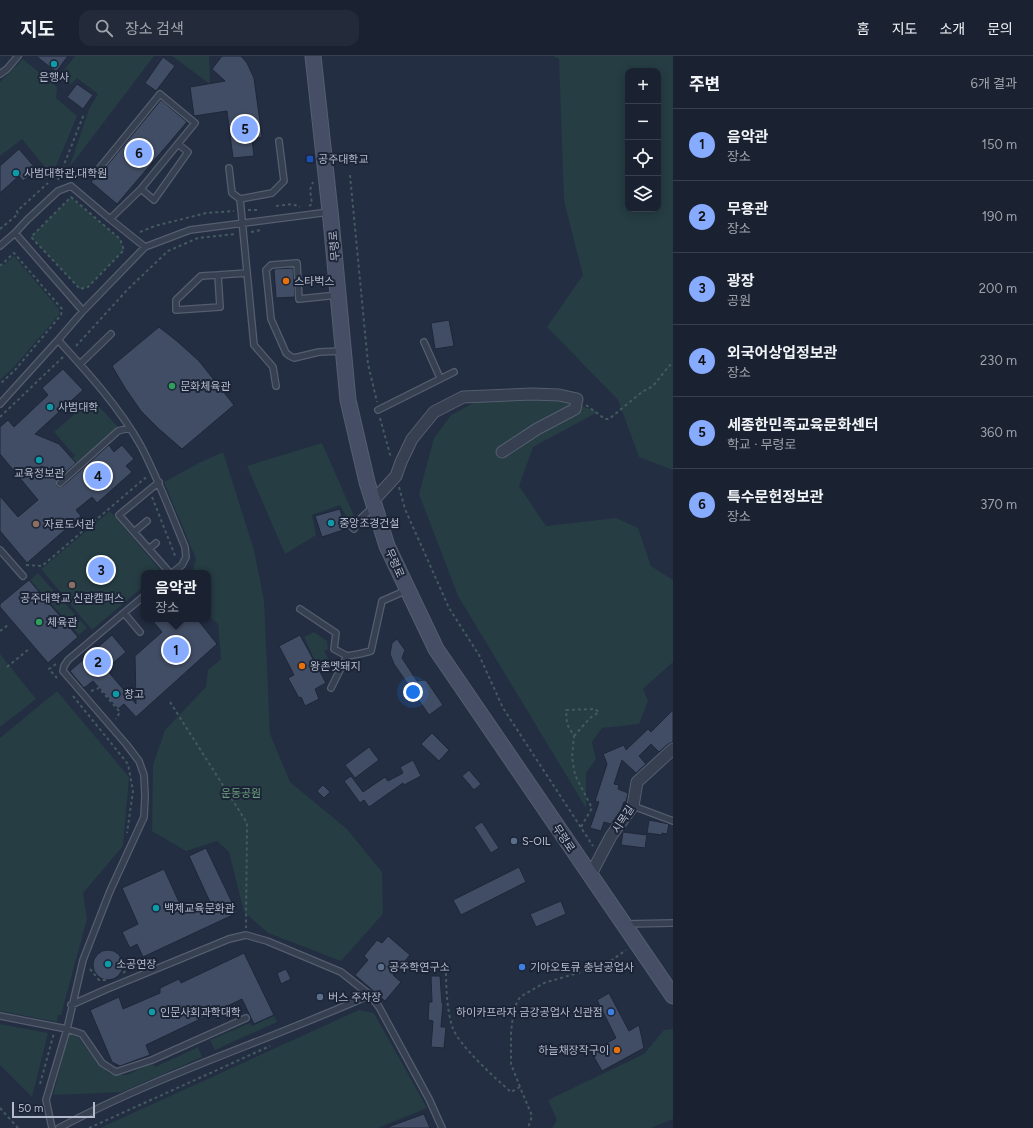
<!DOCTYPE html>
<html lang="ko">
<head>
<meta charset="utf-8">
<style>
	:root { --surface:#1a2232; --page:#232a3a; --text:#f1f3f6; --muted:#9fa4ac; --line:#383f4d; --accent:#86abff }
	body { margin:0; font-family:Figtree,"Noto Sans KR",sans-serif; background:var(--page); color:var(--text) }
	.controls { position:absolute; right:12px; top:12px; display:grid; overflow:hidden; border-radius:8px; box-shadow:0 2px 10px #0003 }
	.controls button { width:36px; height:36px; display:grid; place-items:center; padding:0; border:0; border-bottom:1px solid var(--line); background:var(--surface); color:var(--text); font:20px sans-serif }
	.scale { position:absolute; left:12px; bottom:10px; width:83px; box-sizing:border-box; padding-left:4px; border:2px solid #b4bbcc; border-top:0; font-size:11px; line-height:14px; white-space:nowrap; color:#b4bbcc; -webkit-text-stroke:3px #1c2537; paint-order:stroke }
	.you { position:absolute; left:413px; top:636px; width:14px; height:14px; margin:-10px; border:3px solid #fff; border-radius:50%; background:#1a73e8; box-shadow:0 0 0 6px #1a73e833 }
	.badge { display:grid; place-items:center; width:26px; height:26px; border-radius:50%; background:var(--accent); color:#111; font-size:13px; font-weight:700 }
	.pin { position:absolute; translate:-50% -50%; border:2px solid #fff; box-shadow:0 1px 4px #0006 }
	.popup { position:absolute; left:141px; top:514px; width:70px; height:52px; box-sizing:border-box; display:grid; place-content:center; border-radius:8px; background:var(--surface); filter:drop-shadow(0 1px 3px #0005); font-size:13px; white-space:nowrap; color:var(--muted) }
	.popup b { font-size:15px; color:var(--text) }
	.popup::after { content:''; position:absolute; left:50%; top:100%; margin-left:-8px; border:8px solid transparent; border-top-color:var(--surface) }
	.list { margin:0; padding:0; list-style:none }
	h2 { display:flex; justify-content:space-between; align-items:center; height:52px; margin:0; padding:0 16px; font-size:17px }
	h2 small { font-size:13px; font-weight:400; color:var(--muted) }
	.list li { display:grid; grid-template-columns:26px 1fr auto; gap:12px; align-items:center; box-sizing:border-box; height:72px; padding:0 16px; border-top:1px solid var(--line) }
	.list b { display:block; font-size:15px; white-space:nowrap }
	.list p { margin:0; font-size:13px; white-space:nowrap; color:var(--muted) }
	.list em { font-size:13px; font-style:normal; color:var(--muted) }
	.icon { flex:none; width:22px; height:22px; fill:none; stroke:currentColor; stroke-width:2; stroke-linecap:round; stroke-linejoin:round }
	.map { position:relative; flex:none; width:673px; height:1072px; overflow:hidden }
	header { display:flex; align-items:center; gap:24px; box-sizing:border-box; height:56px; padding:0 20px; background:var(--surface); border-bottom:1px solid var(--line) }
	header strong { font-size:19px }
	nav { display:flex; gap:22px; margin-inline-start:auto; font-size:14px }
	.search { width:280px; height:36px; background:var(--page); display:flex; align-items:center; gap:10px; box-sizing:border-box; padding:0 14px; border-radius:12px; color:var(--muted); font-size:15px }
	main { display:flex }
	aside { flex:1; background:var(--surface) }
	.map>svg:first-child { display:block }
</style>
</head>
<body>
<header>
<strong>지도</strong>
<div class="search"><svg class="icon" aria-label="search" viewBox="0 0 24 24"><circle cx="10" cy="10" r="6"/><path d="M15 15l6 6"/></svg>장소 검색</div>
<nav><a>홈</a><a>지도</a><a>소개</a><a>문의</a></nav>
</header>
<main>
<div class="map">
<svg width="673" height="1072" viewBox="0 0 673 1072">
	<rect width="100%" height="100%" fill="#232e42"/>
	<path fill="#253d43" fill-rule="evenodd" d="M75,0H154L69,112L89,53L98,38L77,22L71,28L61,18Z
		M172,0H209L210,28Z
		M553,0H673V414L639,401L618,344L547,271L583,219L564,145L559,3ZM628,15H658V153H628Z
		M23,3L57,31L56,42L77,60L52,120L22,83L0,100V26Z
		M71,141L120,183L124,194L88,231L80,233L31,181Z
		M14,200L59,253V259L12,313L0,324V212Z
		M561,342L598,356L533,391L519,430L546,470L616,462L638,472L651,510L673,524V606L643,633L648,645L639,668L602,672L592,686L596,703L586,717V752L458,540L419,438L434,382L451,359L477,345Z
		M92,343L119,372L57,427L52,421L75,400L54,376Z
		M322,387L354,460L347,462L340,449L312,459L316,479L285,498L247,410Z
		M223,396L254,494L264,544L270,678L290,726L347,773L382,816L383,858L341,905L268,877L244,856L229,796L217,785L186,795L152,775L153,709L165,674L206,631L208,614L221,603L218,568L208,559V517H192L196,503L164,426L199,407Z
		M110,455L161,515L159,517H144V530L92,574L41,513Z
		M38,517L87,572L79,579L30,524Z
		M314,576L327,585L328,593L324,595L329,605L318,611L304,581Z
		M0,598L36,643L0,671Z
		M57,635L129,721L123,790L83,837L87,863L61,959H58L57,966L0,955V682Z
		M359,954L374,957L427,1052L378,1072H100Z
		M274,960L277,966L215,994L210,984L250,967L252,970Z
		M0,968L48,977L32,1041L0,1009Z
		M673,973V1063L651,1072H552L557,1064L548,1044L644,998L664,974Z
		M69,978L79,982L99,1009L110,1018L127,1019L152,1007L155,1011L198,991L202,1001L122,1036L53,1039Z"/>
	<path fill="#414d64" stroke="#1e2738" d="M36,0H68L56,16Z
		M222,0H241L247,7L254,22L262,81L252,83L254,100L233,102L227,55L194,60L190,31L225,25L212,13Z
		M163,1L175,10L156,35L145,27Z
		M77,28L93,39L83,53L67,41Z
		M161,44L187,66L117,148L91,126L98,118L101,117Z
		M19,93L37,114L23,125L19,120L0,137V110Z
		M293,212L295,241L276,242L274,213Z
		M449,264L454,290L435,293L431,267Z
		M159,271L178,286L199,305L234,349L182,393L159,373L141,355L125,332L112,310Z
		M63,313L83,334L35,378L59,388L76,407L57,424V430L59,431L63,430L109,389L114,396L122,389L134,403L126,410L132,416L97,447L92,441L76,454L81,460L27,507L0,475V440L18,461L38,444L0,398V371L8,364L14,371L48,339L42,332Z
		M340,453L343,464V467L346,473L322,481L315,460Z
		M29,524L78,581L48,607L0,551V548Z
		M151,563H197L217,588L136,661L124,648L118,653L93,625L84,632L70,615L112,579L126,596L106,613L136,648L135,600L162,576Z
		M300,579L326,627L315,633L319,643L305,650L301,641L299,642L288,622L294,619L279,590Z
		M397,583L405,594L402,602L417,625L426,624L443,649L429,659L394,608L390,598L392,587Z
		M673,654V686L668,688L659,696L651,688L639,700L646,708L636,717L622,704L614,728L619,729L618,733L628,737L626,746H624L621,754L611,768L604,766L601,775L590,772L599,746L595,745L607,708L603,698L624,689L626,694L648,673L651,676Z
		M432,677L449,694L439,705L421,688Z
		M369,691L379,704L355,722L345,709Z
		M413,704L421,720L404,729L403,727L369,751L364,744L360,747L344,725L351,720L363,736L385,721L388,725L403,717L400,711Z
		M469,714L481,728L474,734L462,720Z
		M323,729L330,736L324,742L317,735Z
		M649,764L669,768L667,778L662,777V779L647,777Z
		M482,766L499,792L491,797L474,771Z
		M623,776L647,779L645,792L621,789Z
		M206,792L237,857L143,901L137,888L130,892L122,876L138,868L122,832L164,813L184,857L210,846L189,800Z
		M519,811L526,826L461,859L453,844Z
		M561,845L566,858L536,871L530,858Z
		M388,880L410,899L393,919L401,926L385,945L355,919L368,904L364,900L377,884L382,887Z
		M93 909a15 15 0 1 1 30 0a15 15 0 1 1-30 0Z
		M244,897L274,959L254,968L242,943L146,989L150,999L120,1010L112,1006L90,954L119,941L123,953L160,937V932L179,923L181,927Z
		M423,907L432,909L430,919L421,917Z
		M286,913L291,923L281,928L277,917Z
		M431,920H440L442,947H443L441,971H446L444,992L431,991L433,965L428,964L429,946H432Z
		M609,937L629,975L639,969L644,992L602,1015L591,996L616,982L597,944Z
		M424,1058L430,1072H388V1071Z"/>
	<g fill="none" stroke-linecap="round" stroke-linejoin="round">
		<defs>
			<path id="lane" d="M0,18L7,13L18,0
				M229,112L232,137L240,143
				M98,114L160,38L195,67L141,133L110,163L145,191
				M141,133L154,144L188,96L178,88
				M15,177L27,164L58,135L71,130L110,163
				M0,190L15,177L83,255
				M218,219L220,251L176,254V244L201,220Z
				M218,219L247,217
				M338,239L299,243L297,207L271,209L266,214L271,263L286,297L290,300L294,302L319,296L343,295
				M58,284C88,317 119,351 141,390C158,423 171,457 185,491L186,501L182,509L172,517
				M424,286L440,322
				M80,308L111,278
				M276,330L273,311L254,289L240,143L272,137L284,125L279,85
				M0,348L58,284L83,255L145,191L190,174L329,156
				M378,354L454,316
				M159,426L119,459L170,517
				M60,427L118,375L129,372
				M347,466L354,473L358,465L373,451
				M134,476L147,465
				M149,493L156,487
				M0,494L23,520
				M300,553L336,577L334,593L347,600L359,598L371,595L382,545L407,534
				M124,557L140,576
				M331,632L347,600
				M633,750L673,765
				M625,868L673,867
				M71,949L107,933L229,883L246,879L267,885L341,916L370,939L379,951L429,1043L442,1072
				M0,960L67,973L82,978L102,1007L116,1016L152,1004L246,962
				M52,1072L46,1044L67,973L83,904L110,835L144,761L145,740L144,719L139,705L126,688L63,615L64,610L68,604L144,540
				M59,1072C158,1019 267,985 370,939"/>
			<path id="street" d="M373,445L396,420L401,406L412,383L434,356L463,341L532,338L559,339L577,343L575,353L537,373L502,396
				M590,820L611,780L633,750L637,726L673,693"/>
			<path id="secondary" d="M313,0L331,164L348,344L367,426L387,490L436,593L673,940"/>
		</defs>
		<use href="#lane" stroke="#555e6f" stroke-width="8"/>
		<use href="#street" stroke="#555e6f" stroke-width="13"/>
		<use href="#secondary" stroke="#555e6f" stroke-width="17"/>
		<path stroke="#435a60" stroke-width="2" stroke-dasharray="3 3" stroke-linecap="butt" d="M350,119L368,308L377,346
			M58,124L84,58
			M71,141L120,183L124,194L88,231L80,233L31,181Z
			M276,150L292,148L300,151
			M309,150L312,148L310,134L313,126
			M248,154H260
			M0,173L18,158L17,155L48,127
			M140,176L155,170L206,157L234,155
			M251,176L261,174
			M0,210L14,197L62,253L61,259L15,314L0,328
			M76,290L128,233L168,195L198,182L235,178
			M586,349L605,363H609L642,336L653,330L669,310L673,307
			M0,361L63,301
			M380,362L391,402
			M399,431L405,453L449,552L479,599L503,652L593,790
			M152,441L176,502
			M26,509L42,510L145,422L146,425
			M0,575L8,569
			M56,608L49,613L57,622
			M7,611L29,593
			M91,635L99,632L120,656L116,663
			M73,640L128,708L133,735L127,777
			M170,646L247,767L246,872
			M574,680L590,662L599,656L595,653L566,654L567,668L574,680L572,701L575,719L592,752L581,771
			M446,905C446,927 446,949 452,970C457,988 496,1023 511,1036L520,1031L532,1060L528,1072
			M90,913L99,924H106
			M123,917L130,912L137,911
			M40,1028L54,977
			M520,1031L511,1008V976L514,952L520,941L544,927L605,909L626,894
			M0,1052L18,1072
			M89,1072L270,990"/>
		<use href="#lane" stroke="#374051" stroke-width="5.5"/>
		<use href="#street" stroke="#374051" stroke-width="11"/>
		<use href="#secondary" stroke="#454e65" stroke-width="15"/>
	</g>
	<g fill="#0f9aa8" stroke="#1c2537" stroke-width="1.5">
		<circle cx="54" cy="8" r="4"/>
		<circle cx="16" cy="117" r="4"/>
		<circle cx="50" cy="351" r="4"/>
		<circle cx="39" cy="404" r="4"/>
		<circle cx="331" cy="467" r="4"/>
		<circle cx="116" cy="638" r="4"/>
		<circle cx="156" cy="852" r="4"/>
		<circle cx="108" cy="908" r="4"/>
		<circle cx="152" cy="956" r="4"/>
	</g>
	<rect fill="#1a4fb4" stroke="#1c2537" stroke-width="1.5" x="306" y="99" width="8" height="8" rx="2"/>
	<g fill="#e8710a" stroke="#1c2537" stroke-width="1.5">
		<circle cx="286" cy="225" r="4"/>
		<circle cx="302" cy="610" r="4"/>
		<circle cx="617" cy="994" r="4"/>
	</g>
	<g fill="#2e9e5b" stroke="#1c2537" stroke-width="1.5">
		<circle cx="172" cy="330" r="4"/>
		<circle cx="39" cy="566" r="4"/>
	</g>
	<g fill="#8d6e63" stroke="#1c2537" stroke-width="1.5">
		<circle cx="36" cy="468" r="4"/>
		<circle cx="72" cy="529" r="4"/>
	</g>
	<g fill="#5c6f8a" stroke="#1c2537" stroke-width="1.5">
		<circle cx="514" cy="785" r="4"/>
		<circle cx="381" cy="911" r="4"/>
		<circle cx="320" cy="941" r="4"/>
	</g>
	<g fill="#3f7fe0" stroke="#1c2537" stroke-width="1.5">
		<circle cx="522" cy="911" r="4"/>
		<circle cx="611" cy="956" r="4"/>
	</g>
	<g text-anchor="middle" stroke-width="4" stroke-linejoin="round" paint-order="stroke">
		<g font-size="11" fill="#b4bbcc" stroke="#1c2537" text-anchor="start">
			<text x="54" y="25" text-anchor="middle">은행사</text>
			<text x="318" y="107">공주대학교</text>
			<text x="24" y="121">사범대학관,대학원</text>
			<text x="294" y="229">스타벅스</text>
			<text x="180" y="334">문화체육관</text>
			<text x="58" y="355">사범대학</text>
			<text x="39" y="421" text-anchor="middle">교육정보관</text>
			<text x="339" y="471">중앙조경건설</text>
			<text x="44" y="472">자료도서관</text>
			<text x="72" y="546" text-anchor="middle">공주대학교 신관캠퍼스</text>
			<text x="47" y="570">체육관</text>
			<text x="310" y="614">왕촌멧돼지</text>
			<text x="124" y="642">창고</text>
			<text x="522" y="789">S-OIL</text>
			<text x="164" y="856">백제교육문화관</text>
			<text x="116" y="912">소공연장</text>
			<text x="389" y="915">공주학연구소</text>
			<text x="530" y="915">기아오토큐 충남공업사</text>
			<text x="328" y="945">버스 주차장</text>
			<text x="160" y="960">인문사회과학대학</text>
			<text x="603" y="960" text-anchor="end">하이카프라자 금강공업사 신관점</text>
			<text x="609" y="998" text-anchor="end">하늘채장작구이</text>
		</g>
		<g font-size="11" fill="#b4bbcc" stroke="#1c2537">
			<text transform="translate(334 190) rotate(-95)" y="4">무령로</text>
			<text transform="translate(395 507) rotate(66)" y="4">무령로</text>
			<text transform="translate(623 763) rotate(-57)" y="4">시목길</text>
			<text transform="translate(564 782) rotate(56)" y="4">무령로</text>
		</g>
		<g font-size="11" fill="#699f79" stroke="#1c2537">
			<text x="241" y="741">운동공원</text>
		</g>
	</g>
</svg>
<div class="controls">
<button>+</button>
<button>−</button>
<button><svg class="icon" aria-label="locate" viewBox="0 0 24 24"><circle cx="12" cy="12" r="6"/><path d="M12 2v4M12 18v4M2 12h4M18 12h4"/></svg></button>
<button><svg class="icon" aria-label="layers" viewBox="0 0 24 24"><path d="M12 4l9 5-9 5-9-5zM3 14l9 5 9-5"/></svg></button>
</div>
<div class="scale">50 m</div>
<div class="you"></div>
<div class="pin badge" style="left:176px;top:594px">1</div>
<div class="popup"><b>음악관</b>장소</div>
<div class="pin badge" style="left:98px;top:606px">2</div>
<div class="pin badge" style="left:101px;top:514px">3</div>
<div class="pin badge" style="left:98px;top:420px">4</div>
<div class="pin badge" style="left:245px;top:73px">5</div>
<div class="pin badge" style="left:139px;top:97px">6</div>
</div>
<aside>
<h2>주변<small>6개 결과</small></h2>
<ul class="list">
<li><span class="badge">1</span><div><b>음악관</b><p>장소</p></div><em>150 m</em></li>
<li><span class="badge">2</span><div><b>무용관</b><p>장소</p></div><em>190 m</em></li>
<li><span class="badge">3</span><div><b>광장</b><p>공원</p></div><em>200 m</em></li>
<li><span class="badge">4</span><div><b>외국어상업정보관</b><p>장소</p></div><em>230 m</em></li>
<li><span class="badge">5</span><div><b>세종한민족교육문화센터</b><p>학교 · 무령로</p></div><em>360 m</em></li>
<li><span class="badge">6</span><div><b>특수문헌정보관</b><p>장소</p></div><em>370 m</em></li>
</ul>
</aside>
</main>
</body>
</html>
